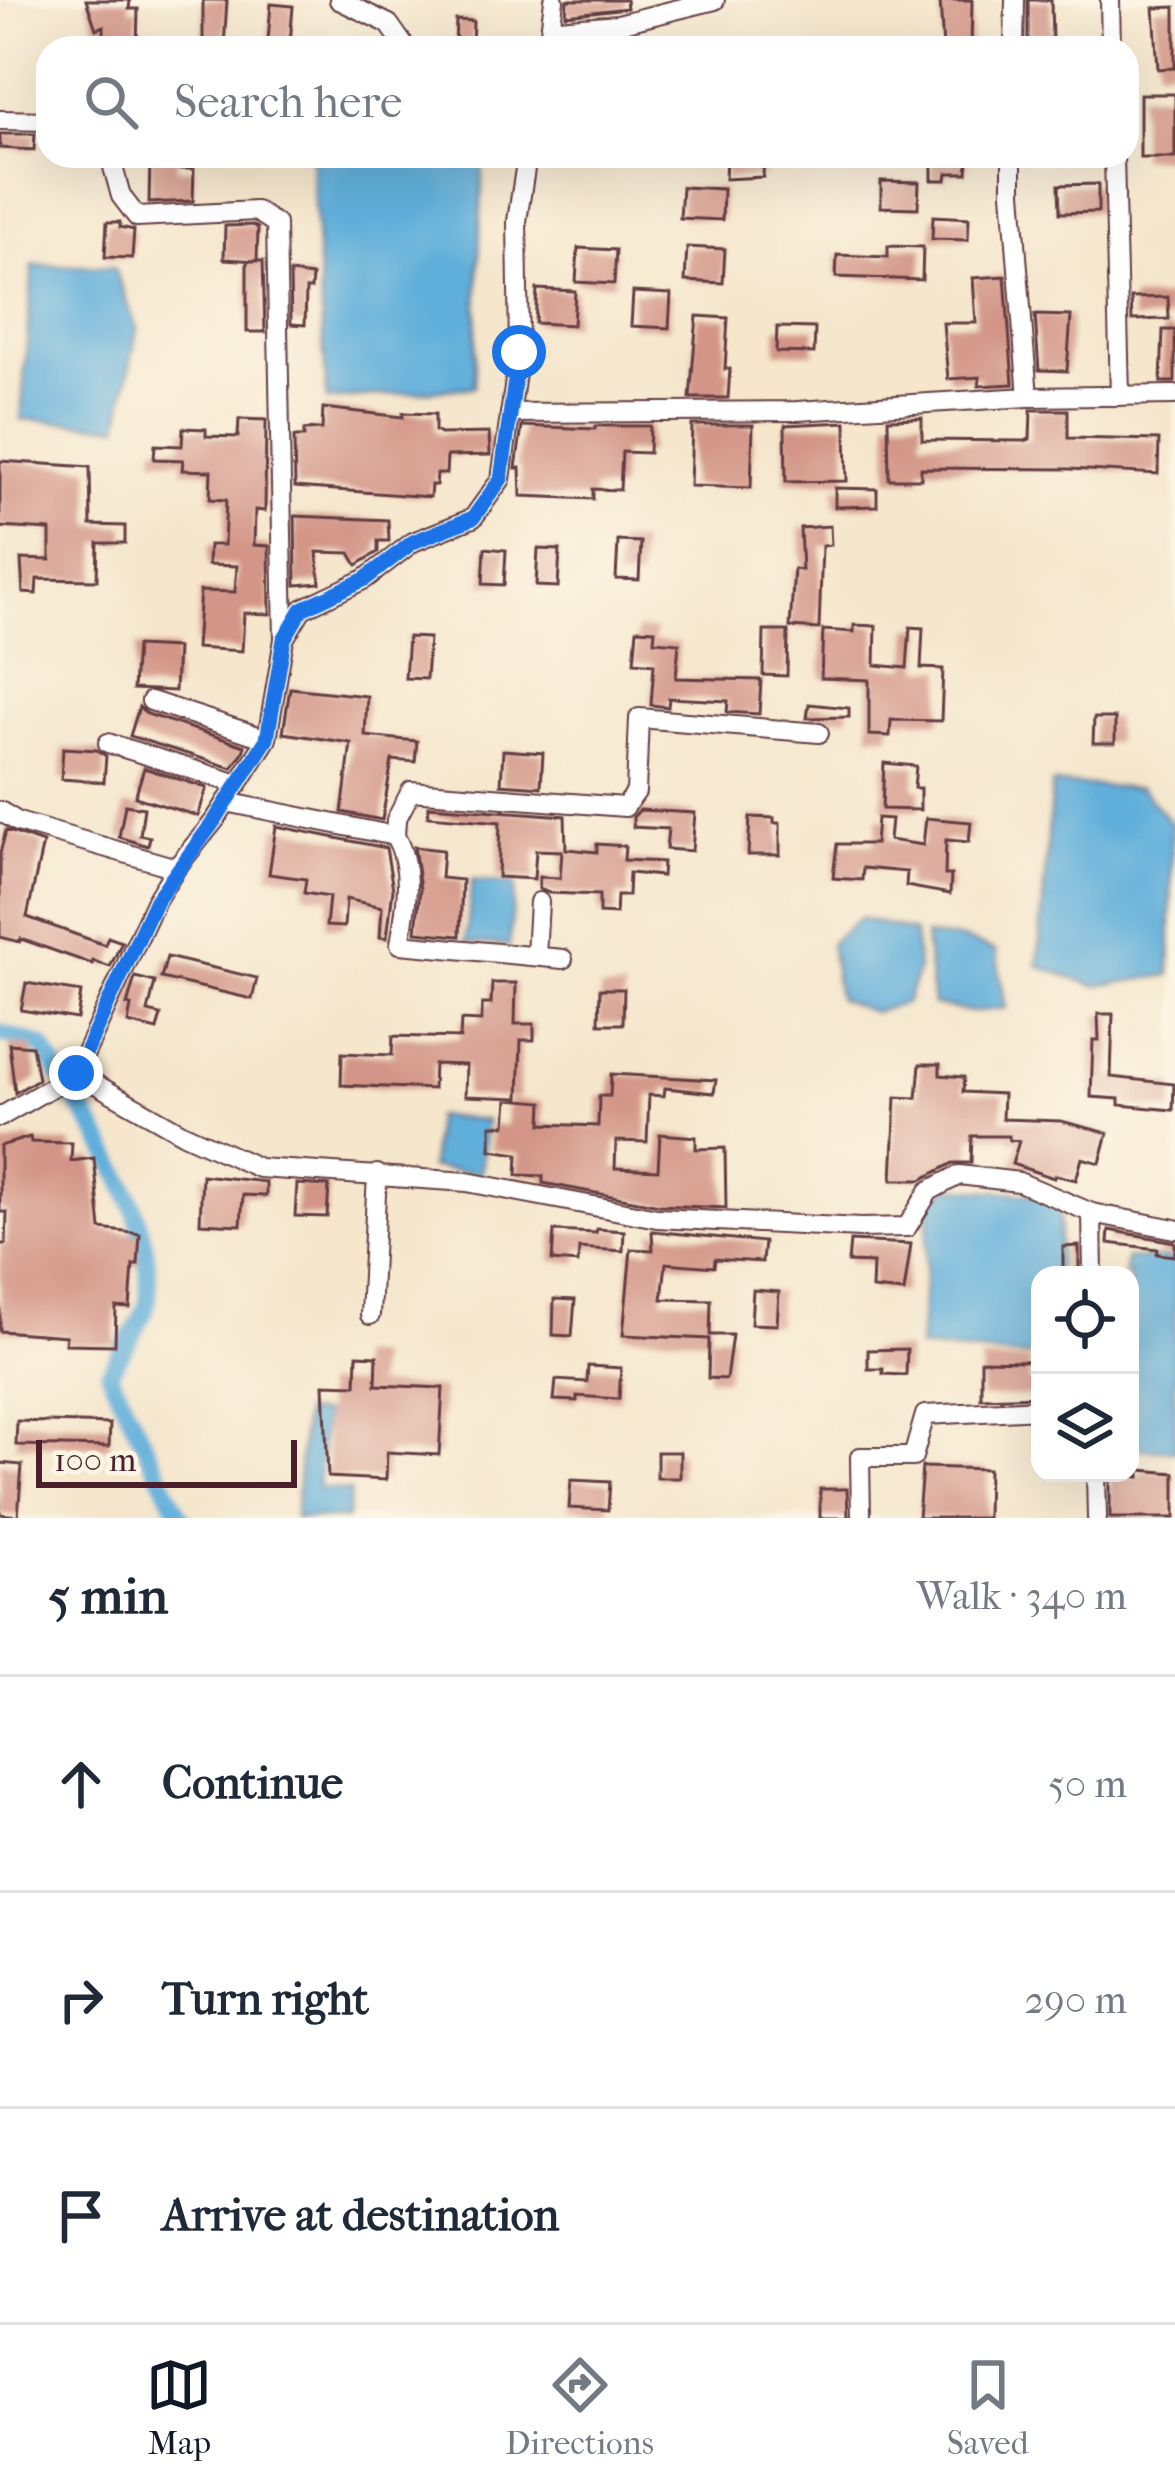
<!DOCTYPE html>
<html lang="en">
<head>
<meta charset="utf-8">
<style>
	:root { --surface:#fff; --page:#f2f2f3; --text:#1f2937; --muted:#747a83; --line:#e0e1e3; --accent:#111827 }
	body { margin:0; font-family:"IM FELL French Canon",serif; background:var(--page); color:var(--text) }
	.controls { position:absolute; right:36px; bottom:36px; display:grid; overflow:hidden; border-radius:24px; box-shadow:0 12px 48px #0002 }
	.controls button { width:108px; height:108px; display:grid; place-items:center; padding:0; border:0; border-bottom:3px solid var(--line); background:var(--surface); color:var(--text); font:60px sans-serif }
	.scale { position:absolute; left:36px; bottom:30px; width:261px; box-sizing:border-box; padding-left:12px; border:6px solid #4a1f2b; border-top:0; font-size:33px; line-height:42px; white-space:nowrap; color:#4a1f2b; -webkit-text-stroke:9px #fcf5e5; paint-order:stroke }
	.stop { position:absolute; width:36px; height:36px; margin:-27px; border:9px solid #1a73e8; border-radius:50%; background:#fff }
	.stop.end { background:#1a73e8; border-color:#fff; box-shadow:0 3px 12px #0008 }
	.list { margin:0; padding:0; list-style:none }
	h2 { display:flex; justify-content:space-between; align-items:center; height:156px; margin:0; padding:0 48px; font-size:51px }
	h2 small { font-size:39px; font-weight:400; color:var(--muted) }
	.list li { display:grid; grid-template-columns:78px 1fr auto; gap:36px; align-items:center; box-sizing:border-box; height:216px; padding:0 48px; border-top:3px solid var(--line) }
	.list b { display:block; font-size:45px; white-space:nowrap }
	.list em { font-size:39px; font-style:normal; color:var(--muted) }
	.icon { flex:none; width:66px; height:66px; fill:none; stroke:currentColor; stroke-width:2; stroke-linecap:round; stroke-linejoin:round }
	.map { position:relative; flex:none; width:1175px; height:1518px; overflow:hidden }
	.search { position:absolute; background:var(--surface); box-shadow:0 12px 48px #0002; left:36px; right:36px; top:36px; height:132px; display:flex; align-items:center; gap:30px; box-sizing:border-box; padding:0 42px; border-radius:36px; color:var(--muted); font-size:45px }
	.sheet { height:804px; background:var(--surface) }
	nav { display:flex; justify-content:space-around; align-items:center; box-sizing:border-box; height:168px; border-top:3px solid var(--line); background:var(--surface); font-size:33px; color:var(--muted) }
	nav a { display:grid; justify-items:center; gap:6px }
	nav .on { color:var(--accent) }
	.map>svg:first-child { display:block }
</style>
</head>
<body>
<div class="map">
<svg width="1175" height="1518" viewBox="0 0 1175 1518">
	<rect width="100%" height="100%" fill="#fcf5e5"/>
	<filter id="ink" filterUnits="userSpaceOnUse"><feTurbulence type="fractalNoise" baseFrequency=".00833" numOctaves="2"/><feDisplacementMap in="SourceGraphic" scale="24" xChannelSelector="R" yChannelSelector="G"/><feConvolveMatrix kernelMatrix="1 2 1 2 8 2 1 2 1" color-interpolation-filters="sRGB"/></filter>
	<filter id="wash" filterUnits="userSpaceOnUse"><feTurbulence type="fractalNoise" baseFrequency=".004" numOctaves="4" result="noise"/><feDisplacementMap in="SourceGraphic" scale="48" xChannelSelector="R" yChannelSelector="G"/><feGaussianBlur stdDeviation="2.7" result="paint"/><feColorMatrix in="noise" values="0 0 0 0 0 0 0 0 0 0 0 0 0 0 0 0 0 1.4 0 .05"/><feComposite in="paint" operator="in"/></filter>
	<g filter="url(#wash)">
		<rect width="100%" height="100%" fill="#f5e6cc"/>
		<path fill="#60afda" stroke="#556782" stroke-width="3" d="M311,156H483L474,387L327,400Z
			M33,265L114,267L137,329L119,426L21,419Z
			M1052,784L1141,788L1172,824L1170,975L1096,986L1038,966Z
			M472,880L515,884L509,946L466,942Z
			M860,918L914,932L918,970L906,1003L873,1012L838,999L830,943Z
			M925,936L963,939L996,951L1006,1008L971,1012L933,1005Z
			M435,1116L486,1120L481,1173L430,1168Z
			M950,1187L1038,1195L1060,1210L1057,1275H1040V1353L1024,1357L919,1348L930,1200Z
			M1126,1258L1175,1259V1451L1130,1448V1275H1125Z
			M304,1412L324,1414L318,1488L350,1491L347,1518H295Z"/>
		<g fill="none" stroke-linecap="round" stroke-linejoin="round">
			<path stroke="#60afda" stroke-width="18" d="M0,1033L42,1046C89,1123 155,1205 148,1299C146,1318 119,1355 109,1373L181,1518"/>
		</g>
		<g id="blocks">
			<path fill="#d39587" d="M86,0H130L129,9H138L137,48H104V26L96,29Z
				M203,0H227L224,48L203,46Z
				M567,0H626L627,8L566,15Z
				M940,0H972L971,48H943Z
				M1028,0H1051L1052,41L1047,40L1046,48H1028Z
				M271,4L293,6L290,43L268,40Z
				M1175,7V68L1158,69L1154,8Z
				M456,20L473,21L472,48H455Z
				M1140,94H1175V158H1140Z
				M0,134H35L34,150L0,148Z
				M150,156L177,157V169H194L193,201L149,203Z
				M726,156H764L763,177L725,179Z
				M932,159L968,160L967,173H947L946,180H932Z
				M881,181L919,182L918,208L881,207Z
				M1098,184V212L1060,213L1059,185Z
				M682,187L723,189L722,220L680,218Z
				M933,216L969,218L968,240L932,239Z
				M107,222H120V227L134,230L132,258L105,257Z
				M253,225L258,228L257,261L224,259L225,226Z
				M888,246L923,247L922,280L836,277L837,255L888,257Z
				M687,247L725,249L723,283L685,281Z
				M578,248L616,250L614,284L576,282Z
				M247,261H263L265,332H247Z
				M290,273L312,276L311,289H306L305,325L291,324Z
				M1005,276L1013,384L979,386L980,377L948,379L943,323H976L973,278Z
				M537,289L575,291L573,325L535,323Z
				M633,292L671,294L669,328L631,326Z
				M1168,297L1169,319L1132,320L1131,298Z
				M1035,315L1071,316L1067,371L1039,370Z
				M697,316L728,318L725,369H730L728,398H690Z
				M777,327L815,328L814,353L776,352Z
				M1163,330H1175V382H1161Z
				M323,408L403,417V413L435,414V431L440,434L489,433L490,455L447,456L446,474H437L436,485H431L430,497L295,487L294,437H304V430L322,429Z
				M1031,410H1068V438L1159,440L1158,474L1070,469L921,468V479H889L888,419L922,418V440L1025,441L1030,439Z
				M239,419L266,420L265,511L255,510L254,545L269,546L270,614L244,613L242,651L196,648L200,591L235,592L237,566L208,565L209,545H224L226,500L210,499L211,471L182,470L183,460L154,459L155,445L182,446L183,428L206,429V436L238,437Z
				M846,422L847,481L786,482L785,425Z
				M692,425H753L751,488L690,486Z
				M522,426L595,429V426H650L649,453L622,452L620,490L593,489V499L521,496L520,468H516Z
				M0,461L90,467L91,525L125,526V543H98L97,580L37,579L36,594L23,593L21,559L50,560V530L0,527Z
				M835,488L877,489V506L835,507Z
				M295,516L388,520L389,541H378V552L357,565L350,553L317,552L320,583L296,585Z
				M830,526L831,545L822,546L819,629L790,627L794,569L802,570L800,528Z
				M618,541L641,542L639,580L616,579Z
				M485,548L506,550L504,585L483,584Z
				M538,549L560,550L558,587L536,586Z
				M854,625L876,626L875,665L907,668L910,627L923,628L921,668L943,669L941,721L891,720L890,736L869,735V680L821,678L823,630L854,632Z
				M637,629L655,630L654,641L679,643L676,678L761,680L759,714L727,712L728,701L669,698L668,707L651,705L654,664L634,662Z
				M764,631H788L787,676L763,675Z
				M408,637L429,638L426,679L405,678Z
				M136,646L177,648L175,691L133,689Z
				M290,688L367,696L365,736L417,741L415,762L392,760L382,820L342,812L351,743L283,733Z
				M809,704L849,708V717L807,718Z
				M139,707L147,714L245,746L243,752L232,768L130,736Z
				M1094,718H1115V743H1093Z
				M63,748L97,750L106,756L104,782L61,779Z
				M503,750L543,753L541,787L501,784Z
				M884,763L916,766L914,788H920V810L882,809Z
				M144,768L207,788L198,816L135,797Z
				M125,805L144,808L140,835L150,837L148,846L119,837Z
				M429,806L565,816L566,849L597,852V844L625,846L624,860L663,862L662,876L629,873L628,896H617L616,914L599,913V895L549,893L539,889V877L560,878L562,851L536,850L534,879L498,877L500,822L428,816Z
				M640,810L695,813L692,851L666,849L668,829L633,827V817Z
				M750,817L774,818V823H780V855H748Z
				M877,818L891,819L889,840L923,845L926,818L971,822L969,842L946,840L945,875H951L950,894L906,886L907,872L863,868L862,880L833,878L837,844H875Z
				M276,826L386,848L393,889L387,938L380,937L382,907L346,899L344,927L326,926L329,897L304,893L306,879L269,874Z
				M6,830L43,843L27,917L105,945L108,937L122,942L110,967L93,961L92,964L21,939L20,942L0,937V853Z
				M414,847L443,850L441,878L462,880L460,936L416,932L420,889Z
				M167,957L257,978L252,999L161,978Z
				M135,977L155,982L148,1012L161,1015L157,1030L128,1023L131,1006L127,1005Z
				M26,983L81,992L77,1019L21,1010Z
				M492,983H516L515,1024H534V1040H521L519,1098L465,1096L466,1065L434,1064L433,1089L341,1085L342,1053L392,1055L393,1036L460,1038L461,1020L481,1021L482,1004H491Z
				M600,989H624L623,1024H599Z
				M1098,1014H1113L1111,1077L1174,1084L1173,1110L1119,1105V1099L1091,1097L1093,1040H1099Z
				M9,1044L32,1046L38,1079L15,1093Z
				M920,1064H940V1075L964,1077L963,1092L1003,1094L1002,1119L1061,1121L1108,1133L1100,1163L1082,1158L1076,1180L1055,1175L1054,1178L1012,1164L1019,1141L1009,1140V1136H972L971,1163H953L921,1180H892L896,1097L917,1098Z
				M611,1074L716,1080L714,1093L665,1088L664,1096L649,1095L647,1142L616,1141L615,1168L658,1170L660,1134L696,1137V1149L725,1148L726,1208L659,1205L543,1183V1176L517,1175L518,1154L491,1150V1125H506L508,1099L543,1102L542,1124L598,1126L599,1096H610Z
				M30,1137L31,1142L72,1143L71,1161L94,1158L101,1229L140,1234L138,1265H133L130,1308L116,1307L115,1345L65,1344L66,1336L0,1331V1244H6L7,1212H0V1146Z
				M202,1175L266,1182V1196L243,1195L241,1225L200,1223Z
				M297,1184L329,1186L327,1217L295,1216Z
				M597,1229L624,1231L623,1251L579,1248L578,1263L552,1261L554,1231L596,1233Z
				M1109,1230L1175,1242V1256L1157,1254L1158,1249L1108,1243Z
				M652,1231L764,1242L762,1262L715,1259L714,1267L666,1263L662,1299L711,1300L710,1335H732L726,1379L708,1378L709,1339L623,1335L631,1249L653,1250Z
				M850,1241L911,1244L904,1292L872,1289L873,1263L848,1262Z
				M1079,1246V1275H1063V1247Z
				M753,1290L779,1292L777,1325L751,1324Z
				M554,1299L575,1300L572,1336L553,1335Z
				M907,1349L906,1375L883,1374V1369H868V1350Z
				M357,1355L377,1356L376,1385L443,1388L439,1455L387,1452L386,1480L328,1477L324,1384L356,1385Z
				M981,1360L1029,1361V1382H1040V1396L981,1398Z
				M588,1366L621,1368L619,1399L577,1396V1401L554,1400L556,1380L587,1382Z
				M17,1421L110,1424L109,1447L16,1445Z
				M657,1452H680V1478H657Z
				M0,1463L22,1465L18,1516L0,1514Z
				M922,1467L988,1469L987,1518H918Z
				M1140,1470L1175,1473V1518H1110V1474L1140,1477Z
				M571,1480L610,1482L608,1510L569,1508Z
				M820,1489H847L848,1518H820Z"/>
		</g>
	</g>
	<g filter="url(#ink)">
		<use href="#blocks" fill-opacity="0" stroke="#643d43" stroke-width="3"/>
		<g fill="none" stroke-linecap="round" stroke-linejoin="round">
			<defs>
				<path id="minor" d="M339,0L389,24L406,48
					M1110,0L1111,48
					M559,29L618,24L715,0
					M548,48L554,0
					M1014,48L1015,0
					M0,120L48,121
					M110,156L121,196L137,217L256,211L276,224L284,638
					M1012,156V192L1028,397
					M1114,156L1120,396
					M510,413L797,411L1028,397L1175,395
					M151,701L267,739
					M108,743L238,784
					M226,802L395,836L396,820L411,791L625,807L636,792L639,718L819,733
					M0,811L18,822L176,868
					M395,836C414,870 406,907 400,944L563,959
					M536,956L539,902
					M76,1073L184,1134L259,1168L467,1182L657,1218L861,1228L907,1227L929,1191L959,1175L1019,1182L1092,1213L1175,1229
					M0,1117L76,1073L156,900L176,868L215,820L267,739L284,639L302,609L365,579L413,542L473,518L501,479L519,352L517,221L527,156
					M1092,1213L1093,1275
					M370,1315L377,1174
					M1096,1473L1097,1518
					M861,1518L860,1457H913L925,1415L1040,1409"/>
			</defs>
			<use href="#minor" stroke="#643d43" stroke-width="22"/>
			<use href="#minor" stroke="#fff" stroke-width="18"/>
		</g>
	</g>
	<g fill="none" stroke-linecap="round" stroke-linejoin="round" filter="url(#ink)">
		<path stroke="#1a73e8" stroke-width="15" d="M76,1073L156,900L215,820L267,739L284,639L302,609L365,579L413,542L473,518L501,479L519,352"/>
	</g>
</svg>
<div class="controls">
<button><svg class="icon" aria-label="locate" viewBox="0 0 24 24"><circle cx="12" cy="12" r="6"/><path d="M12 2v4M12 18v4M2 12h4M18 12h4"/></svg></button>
<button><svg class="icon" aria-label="layers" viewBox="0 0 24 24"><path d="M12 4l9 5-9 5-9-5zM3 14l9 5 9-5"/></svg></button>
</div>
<div class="scale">100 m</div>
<div class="stop" style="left:519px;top:352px"></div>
<div class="stop end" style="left:76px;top:1073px"></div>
<div class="search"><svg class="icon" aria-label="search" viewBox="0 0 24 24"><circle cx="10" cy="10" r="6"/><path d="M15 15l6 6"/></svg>Search here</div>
</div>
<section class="sheet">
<h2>5 min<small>Walk · 340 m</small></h2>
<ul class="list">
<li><svg class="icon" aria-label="ahead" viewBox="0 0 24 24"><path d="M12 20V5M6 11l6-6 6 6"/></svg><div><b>Continue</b></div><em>50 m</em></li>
<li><svg class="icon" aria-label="right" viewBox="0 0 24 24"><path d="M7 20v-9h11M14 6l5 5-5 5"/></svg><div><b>Turn right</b></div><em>290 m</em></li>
<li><svg class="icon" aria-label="arrive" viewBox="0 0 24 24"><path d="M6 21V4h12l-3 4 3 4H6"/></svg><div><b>Arrive at destination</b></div></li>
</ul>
</section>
<nav>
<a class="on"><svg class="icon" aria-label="map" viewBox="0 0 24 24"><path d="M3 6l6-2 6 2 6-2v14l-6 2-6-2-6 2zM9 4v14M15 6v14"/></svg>Map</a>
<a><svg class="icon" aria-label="directions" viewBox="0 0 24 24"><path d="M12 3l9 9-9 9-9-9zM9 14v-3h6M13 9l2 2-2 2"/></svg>Directions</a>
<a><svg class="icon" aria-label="saved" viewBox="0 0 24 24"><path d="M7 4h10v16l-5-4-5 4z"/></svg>Saved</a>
</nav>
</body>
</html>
